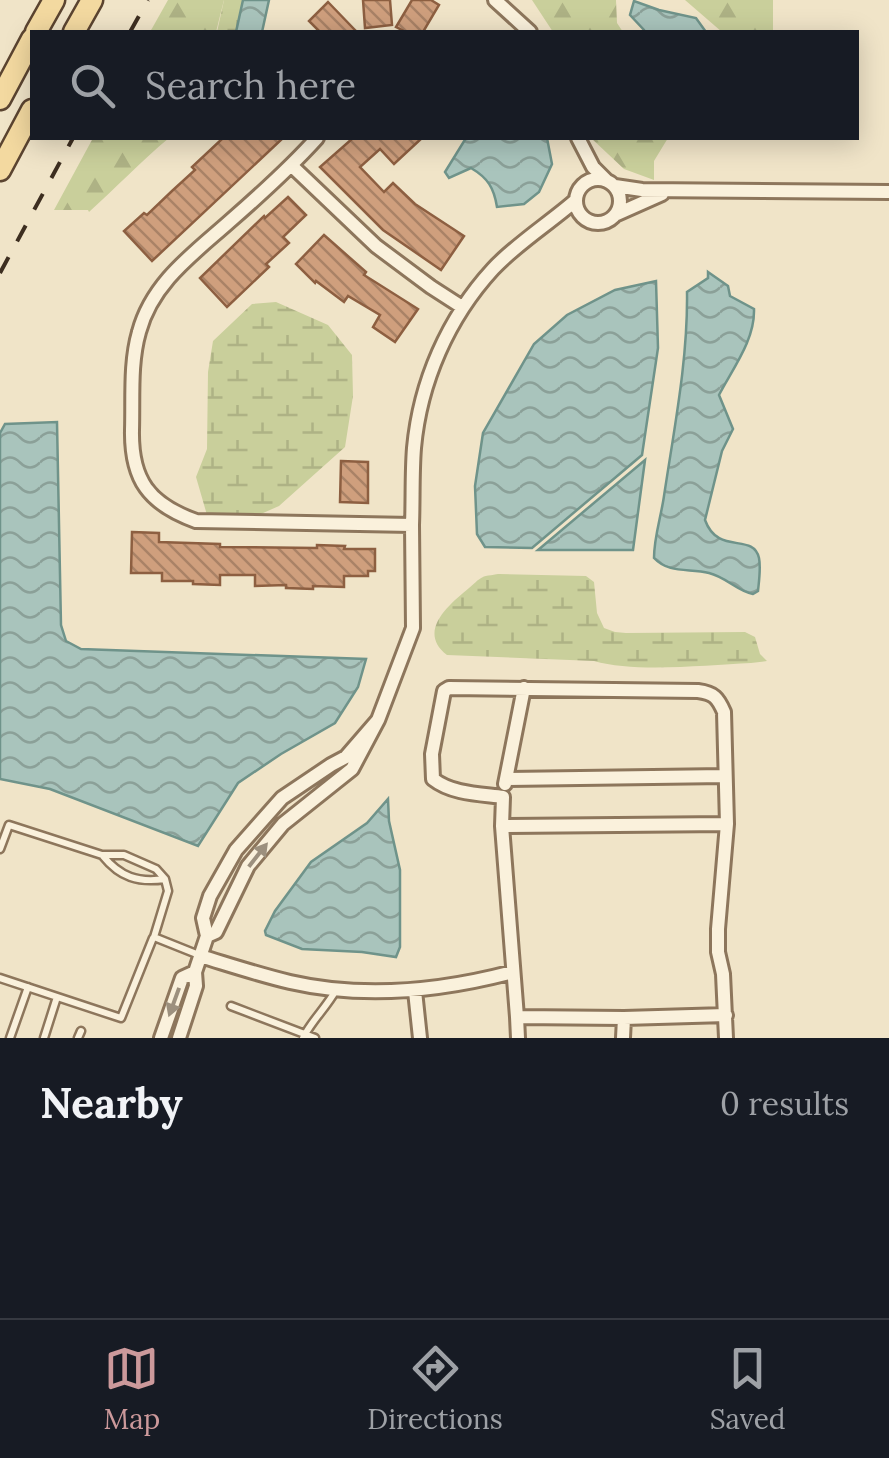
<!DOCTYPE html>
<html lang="en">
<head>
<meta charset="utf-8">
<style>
	:root { --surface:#171b24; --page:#242831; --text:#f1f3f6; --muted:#9ea1a6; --line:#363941; --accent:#cc999b }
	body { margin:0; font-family:Lora,serif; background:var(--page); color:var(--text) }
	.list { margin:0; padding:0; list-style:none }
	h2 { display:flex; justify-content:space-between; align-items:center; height:130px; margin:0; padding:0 40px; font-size:42px }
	h2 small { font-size:32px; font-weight:400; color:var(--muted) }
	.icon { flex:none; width:55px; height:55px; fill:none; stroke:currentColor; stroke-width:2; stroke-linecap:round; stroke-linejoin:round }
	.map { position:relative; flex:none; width:889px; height:1038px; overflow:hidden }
	.search { position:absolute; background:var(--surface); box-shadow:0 5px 25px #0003; left:30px; right:30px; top:30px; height:110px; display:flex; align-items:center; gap:25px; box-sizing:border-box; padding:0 35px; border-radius:0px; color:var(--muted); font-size:38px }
	.sheet { height:280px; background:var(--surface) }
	nav { display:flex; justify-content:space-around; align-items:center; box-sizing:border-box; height:140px; border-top:2px solid var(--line); background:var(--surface); font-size:28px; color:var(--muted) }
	nav a { display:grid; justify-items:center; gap:5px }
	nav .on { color:var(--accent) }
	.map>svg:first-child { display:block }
</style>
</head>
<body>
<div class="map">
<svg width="889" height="1038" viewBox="0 0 889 1038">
	<defs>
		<pattern id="forest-firs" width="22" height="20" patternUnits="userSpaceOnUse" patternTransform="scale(2.5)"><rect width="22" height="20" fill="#c9cf9b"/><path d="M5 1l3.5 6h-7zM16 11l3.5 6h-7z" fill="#aeb285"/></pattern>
		<pattern id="wetland-marsh" width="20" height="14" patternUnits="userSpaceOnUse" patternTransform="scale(2.5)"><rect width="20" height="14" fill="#c9cf9b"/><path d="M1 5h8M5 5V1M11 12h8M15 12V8" fill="none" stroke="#aeb285"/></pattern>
		<pattern id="water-waves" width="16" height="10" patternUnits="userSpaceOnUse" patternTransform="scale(2.5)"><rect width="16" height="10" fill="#a9c4bc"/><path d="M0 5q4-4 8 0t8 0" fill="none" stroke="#8ba098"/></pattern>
		<pattern id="building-back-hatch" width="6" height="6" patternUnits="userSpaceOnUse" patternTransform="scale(2.5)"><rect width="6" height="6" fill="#cf9f7d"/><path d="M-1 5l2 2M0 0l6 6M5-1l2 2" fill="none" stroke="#a98266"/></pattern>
	</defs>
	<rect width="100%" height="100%" fill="#f0e4c8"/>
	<path fill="url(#forest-firs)" d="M168,0H224L216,32H150Z
		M532,0H616L617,23L623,32H553Z
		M685,0H773V32H722Z
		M93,138H169C141,161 116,188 89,212L88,210H54Z
		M591,138H668L654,161V180L624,169Z"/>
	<path fill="url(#wetland-marsh)" d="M224,0H243L236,32H217Z
		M276,302L328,325L352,355L353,396L345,447L279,506L254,517L207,515L196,477L207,449L208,372L213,341L252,304Z
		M499,574L586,576L594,582L597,613L604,628L615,632L626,633L745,632L755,637L760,654L767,661L751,663C706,665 635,673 594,661L447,655C416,631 450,604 469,588C473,585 478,579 483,577C484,576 498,574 499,574Z"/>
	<path fill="url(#water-waves)" stroke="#6f938a" stroke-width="2.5" d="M243,0H269L262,32H236Z
		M634,1L659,10L696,18L706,32H644V30L630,15Z
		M466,138H547L552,164L539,192L524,204L497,207C494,188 488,178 471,168L449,178L445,172Z
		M708,272L728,286L730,296L754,309C755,340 733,368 719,395L733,429L722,451L705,520C718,556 753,532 759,558C761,568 759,581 758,591L753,594C737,591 726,577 709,573C689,568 669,574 654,558C654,537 661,517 664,496C674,429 688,360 687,292L708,278Z
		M656,281L658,348L642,455L532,548L485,547L477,534L475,486L483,433L534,344L567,315L615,290Z
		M57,422L61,625L66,641L81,649L366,659L358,687L335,723L281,754L238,783L198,846L50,789L0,779V433L5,424Z
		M645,460L633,550H538Z
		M388,799L389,821L400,870V947L396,957L362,952L302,949L266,935L265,931L275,911L311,862L367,823Z"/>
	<path fill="url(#building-back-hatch)" stroke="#8d5f41" stroke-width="2.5" d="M363,0H390L392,25L365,28Z
		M412,0H431L439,5L423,32H406L396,27Z
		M328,2L354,29L357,32H320L309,21Z
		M223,138H283L152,261L124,231L144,213L147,215L172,191L195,170L192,167Z
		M353,138H422L394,164L380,149L360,167L384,192L393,183L415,204L464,236L441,270L383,230L320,167Z
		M288,197L306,215L283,237L289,243L266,264L269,267L227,307L200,278L264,216L265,218Z
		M324,235L366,272L364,275L418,309L395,342L373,327L380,315L348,296L344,302L316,281L315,283L296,264Z
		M341,461L368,462V503L340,502Z
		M132,532L159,533V542L220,544V547L317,548V545L345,546L344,549H375V571H368V576H344V587L313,586V589L286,588V585L255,586V575H220V585L193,584V581H162V573H131Z"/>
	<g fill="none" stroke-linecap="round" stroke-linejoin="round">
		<defs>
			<path id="service" d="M0,849L9,825L102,855H124L156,869L165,879L168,891L154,937L199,955
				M103,856C120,877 138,883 165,879
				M0,978L121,1018L153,938
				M231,1006L315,1038
				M10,1038L28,987
				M44,1038L57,997
				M78,1038L81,1031
				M303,1038C312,1020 326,1008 336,990"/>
			<path id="minor" d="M495,0L530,32
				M317,138C290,168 260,195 229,222C193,254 152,283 139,332C130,363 133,398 132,430C131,480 149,504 196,521L412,525C413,499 412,473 414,448C420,382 448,318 493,269C515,245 551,222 576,200
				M578,138L593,167L606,180
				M292,166L376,246L431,287L462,307
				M576 201a22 22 0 1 1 44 0a22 22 0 1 1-44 0Z
				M615,186L642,190L889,192
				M617,214L662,194
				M378,720L413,628L412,525
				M506,779L725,776
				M505,784L524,688
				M502,826L727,824
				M200,956C230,965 260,975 290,982C364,999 441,991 513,972
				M195,972L207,936L203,918L210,896L236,850L282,798L331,765L346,757L378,720L352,769L283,824L248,866L216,932L207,936
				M415,991L420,1038
				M517,1017L518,1038
				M624,1018L726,1015
				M161,1038L182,978L195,972L196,986L179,1038
				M623,1038L624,1018L517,1017L502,826L503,797C480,794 452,794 433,779L432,754L444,691L449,688L698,691C714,693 718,698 724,712L727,824L718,929V952L723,974L726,1038"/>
			<path id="primary" d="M36,32L54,0
				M74,32L92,0
				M0,99L32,39
				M0,170L32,110"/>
		</defs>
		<use href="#service" stroke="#8d765c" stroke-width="11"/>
		<use href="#minor" stroke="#8d765c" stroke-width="18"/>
		<use href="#primary" stroke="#5b4430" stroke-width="25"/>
		<use href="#service" stroke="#faf1dc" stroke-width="6"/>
		<use href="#minor" stroke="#faf1dc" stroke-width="12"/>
		<use href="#primary" stroke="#f3d9a0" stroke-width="20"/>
		<path stroke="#3d2e20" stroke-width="4" stroke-dasharray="18 18" stroke-linecap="butt" d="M130,32L148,0
			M0,273L73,138"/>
	</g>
	<defs><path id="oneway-solid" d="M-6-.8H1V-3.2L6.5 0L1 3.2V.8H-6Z" transform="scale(2.5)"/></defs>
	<g fill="#9c907e">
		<use href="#oneway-solid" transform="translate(258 855) rotate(-52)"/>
		<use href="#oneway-solid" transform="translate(174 1002) rotate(110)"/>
	</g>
</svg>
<div class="search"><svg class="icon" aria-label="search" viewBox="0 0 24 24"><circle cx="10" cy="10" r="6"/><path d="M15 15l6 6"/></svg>Search here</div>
</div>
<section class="sheet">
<h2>Nearby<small>0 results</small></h2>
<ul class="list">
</ul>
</section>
<nav>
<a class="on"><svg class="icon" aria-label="map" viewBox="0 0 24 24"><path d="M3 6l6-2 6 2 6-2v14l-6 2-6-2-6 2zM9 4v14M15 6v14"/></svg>Map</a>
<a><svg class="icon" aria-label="directions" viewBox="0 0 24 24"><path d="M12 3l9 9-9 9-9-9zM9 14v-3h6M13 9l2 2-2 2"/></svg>Directions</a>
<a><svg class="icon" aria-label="saved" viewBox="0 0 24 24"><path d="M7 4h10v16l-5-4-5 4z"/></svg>Saved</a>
</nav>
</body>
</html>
